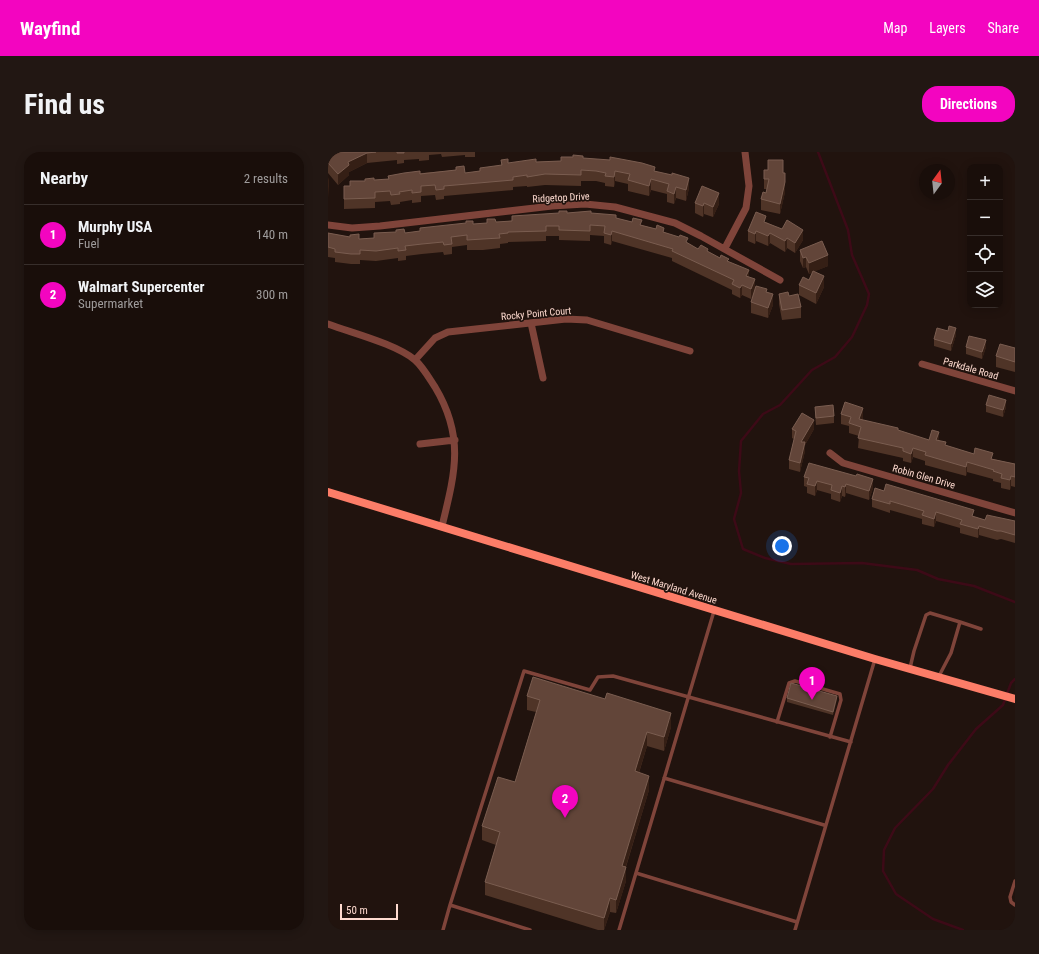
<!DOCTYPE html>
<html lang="en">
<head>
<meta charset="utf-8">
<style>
	:root { --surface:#190e0a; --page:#221713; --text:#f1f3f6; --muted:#9f9c9c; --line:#372e2b; --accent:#f305c0 }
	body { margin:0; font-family:"Roboto Condensed",sans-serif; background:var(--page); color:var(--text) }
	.controls { position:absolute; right:12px; top:12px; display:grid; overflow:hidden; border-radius:8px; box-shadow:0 2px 10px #0003 }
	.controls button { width:36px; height:36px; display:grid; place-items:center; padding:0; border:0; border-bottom:1px solid var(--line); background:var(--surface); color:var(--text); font:20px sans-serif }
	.compass { position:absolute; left:591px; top:12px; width:36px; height:36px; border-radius:50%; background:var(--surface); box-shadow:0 2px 10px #0003; rotate:15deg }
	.scale { position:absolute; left:12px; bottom:10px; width:58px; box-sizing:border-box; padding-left:4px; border:2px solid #fedacf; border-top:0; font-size:11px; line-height:14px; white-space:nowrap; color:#fedacf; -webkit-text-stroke:3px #21130e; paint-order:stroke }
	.you { position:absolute; left:454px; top:394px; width:14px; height:14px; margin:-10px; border:3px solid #fff; border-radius:50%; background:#1a73e8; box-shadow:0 0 0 6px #1a73e833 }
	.badge { display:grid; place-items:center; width:26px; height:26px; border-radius:50%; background:var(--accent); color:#fff; font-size:13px; font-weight:700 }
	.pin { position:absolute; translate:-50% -33px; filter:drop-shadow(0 1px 2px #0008) }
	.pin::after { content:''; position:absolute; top:21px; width:14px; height:12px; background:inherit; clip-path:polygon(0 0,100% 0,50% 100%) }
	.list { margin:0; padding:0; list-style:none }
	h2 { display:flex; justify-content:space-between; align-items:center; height:52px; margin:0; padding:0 16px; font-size:17px }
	h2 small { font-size:13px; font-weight:400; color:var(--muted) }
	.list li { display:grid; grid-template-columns:26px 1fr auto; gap:12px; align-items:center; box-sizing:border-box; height:60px; padding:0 16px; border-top:1px solid var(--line) }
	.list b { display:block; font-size:15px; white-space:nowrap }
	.list p { margin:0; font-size:13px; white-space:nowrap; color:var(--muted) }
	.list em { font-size:13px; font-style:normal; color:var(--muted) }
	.icon { flex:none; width:22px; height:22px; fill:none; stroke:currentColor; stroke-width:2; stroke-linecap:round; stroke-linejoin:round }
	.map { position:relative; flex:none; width:687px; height:778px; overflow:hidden; border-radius:16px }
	header { display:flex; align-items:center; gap:24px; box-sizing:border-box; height:56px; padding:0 20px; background:var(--accent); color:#fff }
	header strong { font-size:19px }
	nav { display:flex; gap:22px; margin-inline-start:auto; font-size:14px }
	.intro { display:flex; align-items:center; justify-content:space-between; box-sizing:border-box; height:96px; padding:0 24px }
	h1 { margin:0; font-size:28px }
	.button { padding:10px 18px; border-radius:16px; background:var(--accent); color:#fff; font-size:14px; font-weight:700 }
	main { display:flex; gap:24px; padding:0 24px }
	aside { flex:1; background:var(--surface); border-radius:16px; box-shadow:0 2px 10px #0003 }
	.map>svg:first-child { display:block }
</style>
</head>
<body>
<header>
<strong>Wayfind</strong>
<nav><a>Map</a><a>Layers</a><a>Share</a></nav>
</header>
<div class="intro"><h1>Find us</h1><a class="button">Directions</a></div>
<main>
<aside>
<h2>Nearby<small>2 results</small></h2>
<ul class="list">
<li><span class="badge">1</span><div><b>Murphy USA</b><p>Fuel</p></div><em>140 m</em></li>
<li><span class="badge">2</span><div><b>Walmart Supercenter</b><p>Supermarket</p></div><em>300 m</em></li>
</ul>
</aside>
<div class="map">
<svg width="687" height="778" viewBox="0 0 687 778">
	<rect width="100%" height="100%" fill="#21130e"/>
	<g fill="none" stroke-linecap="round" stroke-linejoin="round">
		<path stroke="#3d0a17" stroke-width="2.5" d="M490,0L520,78L524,103L541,142L539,153L524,185L507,205L484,218L452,253L435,262L413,289L411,319L413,341L406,367L415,397L437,406L463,412L534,411L589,418L610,427L646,434L687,450
			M635,778L605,767L568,742L555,719L556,698L567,676L605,637L620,613L648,577L675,553L683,531L687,527"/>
		<path stroke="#7f443a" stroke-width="3.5" d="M582,516L586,499L598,463L602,461L632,470
			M611,524L623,501L632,470L653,477
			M449,570L461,531L467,529L512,542L513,548L502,585
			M336,626L496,673
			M308,721L469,770
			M687,729L682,745L683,750L687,753
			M115,778L122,753
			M202,778L122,753L196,519L262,538L270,525L285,524L523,590
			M291,778L386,459
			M467,778L547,507"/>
		<path stroke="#7f443a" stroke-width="7" d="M0,73L24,76L52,74L224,54L257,52L287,55L347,71L373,84L452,128
			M397,96L418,56L421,34L417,0
			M203,171L215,226
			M0,172C24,181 68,192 87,208C95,215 101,226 107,235C137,285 127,321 114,374
			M87,208L107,186L120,180L238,167L259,168L362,199
			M594,212L687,239
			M92,292L127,288
			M502,301L515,311L687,361"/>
		<path stroke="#fc7d68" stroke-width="8" d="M0,340L547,507L687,547"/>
	</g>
	<path fill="#4f3427" d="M0,0L3,1L4,0H147V5H137V3L114,5L113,2L101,3V8L91,9V7L76,8V11L69,12V8L39,11L21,20V23L10,33L0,21Z
		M255,6L327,19L361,36L358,49L348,46L346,52L339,50V42L323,38L321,44L300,39V32L287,29L286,35L277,34V31L268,29H253V34L217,33L199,35V34L185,35V38L116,44V47L108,48L107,43L93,44V50L84,51V48L72,50V52L63,53L62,49L47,50V56L16,57V34H22L37,29L60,27V24L128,18V15L137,21L152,19L173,14V8L180,11L233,9Z
		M436,18L457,21V40L452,62L433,58V47L438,41L439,37H436Z
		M367,51L391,52L385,65L376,62L375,65L367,61Z
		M239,61H263L314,73L336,80L370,97L380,100L401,110L421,125L427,138L439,140L445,153L440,166L423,161V150L427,138L423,147L414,143L412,146L404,142V138L344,109V106L284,89L283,93L276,91V84L262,83V89L231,88V84H218V89L180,90V91L172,92V96L155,98H139V93L124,95V102L116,103L115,100L94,102L78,104V108L70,109V106L48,109L32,108V112H23L7,110V106L0,105V81L31,87L46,86V81H77L92,79V76L145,72H159Z
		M438,70L475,88L467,101L459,96L457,100L442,91L440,94L428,89L427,92L420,89V79Z
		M472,98L500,114L487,119L496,135L488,152L471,143V133L481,128L485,120L481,122L478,115L475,116L472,109Z
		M451,142L473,155V166L454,168L451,152Z
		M628,183L623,199L606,194V187Z
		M638,195H658L654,207L638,202Z
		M687,196V220L668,215V204Z
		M658,253L678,255L675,265L658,260Z
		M487,255L506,264V271L488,273L487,262Z
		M513,262L535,266L534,268L570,279L601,288H611L618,294L665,307L687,312V335L683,334L682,338L673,336V331L665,329V327L639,320L638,324L597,313V309L585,305L583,311L575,309V306L530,296L531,284L521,281V274L513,272Z
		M464,277H486L477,293V299L472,320L461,317V308L466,287L464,286Z
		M476,325L545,336L541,348L518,341L517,345L514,344L512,350L503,347V342L489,338L487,344L479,341V335L476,334Z
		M547,336L657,368L687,369V391L673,387L669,388L651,383L650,386L632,381V376L608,369L606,375L594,372V367L562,358V361L544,355V347Z
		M199,544L343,575L336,599L319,594L311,621L321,638L298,715V729L288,761L282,760L276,778H270L157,743V730L168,693L154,688V674L187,630L208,560L199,558Z
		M459,546L509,547L505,563L459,550Z"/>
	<path fill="#351f15" d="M39,1V11L21,20V23L10,33V22L20,10Z
		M287,19V29L286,35V25Z
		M1,25V35L0,46V28Z
		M361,26V36L358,49V38Z
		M323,27V38L321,44V34Z
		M457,30V40L452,62V52Z
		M348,35V46L346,52V42Z
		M391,41V52L385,65V55Z
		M376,51V62L375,65V54Z
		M475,78V88L467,101V91Z
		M284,79V89L283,93V83Z
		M428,79V89L427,92V82Z
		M442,81V91L440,94V84Z
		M459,86V96L457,100V89Z
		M500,103V114L481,122V111Z
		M478,105V115L475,116V106Z
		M421,118V128L418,124Z
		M496,124V135L488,152V141Z
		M427,127V138L423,147V137Z
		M414,133V143L412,146V136Z
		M445,142V153L440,166V156Z
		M628,176V183L623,199V192Z
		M658,188V195L654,207V200Z
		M678,248V255L675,265V258Z
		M535,256V266L532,274L531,267Z
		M486,268V277L477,293V299L472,320L473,290Z
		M611,280V290L608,288Z
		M585,296V305L583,311V302Z
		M639,310V320L638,324V315Z
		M683,324V334L682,338V328Z
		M545,327V336L541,348V339Z
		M489,329V338L487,344V334Z
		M518,332V341L517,345V335Z
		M514,334V344L512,350V341Z
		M608,360V369L606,375V367Z
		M651,374V383L650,386V377Z
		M509,544V547L505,563V560Z
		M343,561V575L336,599V585Z
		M319,580V594L307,633V619Z
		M321,624V638L294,727V714Z
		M298,715V729L288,761V748Z
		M282,746V760L276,778V766Z"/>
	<path fill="#624539" stroke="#7a5d50" d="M0,0H2L3,1L4,0H48L39,1L20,10L21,13L10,22L0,11Z
		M69,0H76V1H69Z
		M245,3L255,4V6L282,8V5L314,11L327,15L326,19L344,23V21L361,26L358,38L348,35L346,42L339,39L341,32L323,27L321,34L300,28L302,22L287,19L286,25L277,24L278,21L268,19L253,18V23L217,22L199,25V23L185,25V28L116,34V37L108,38L107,33L93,34V40L84,41V38L71,40L72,42L63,43L62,39L47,40V46L16,47V34H22V29H37V27L46,26V28L61,27L60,24L76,21L92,19V22L128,18V15L136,14L137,21L152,19V16L174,13L173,8L180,7V11L208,7V10L233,9V5H245Z
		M440,8H455V21H457V30L452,52L433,47L435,40L438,41L441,27H436V18H440Z
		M374,34L391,41L385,55L376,51L375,54L367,51Z
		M231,59H239V61L263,59V61L288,63V66L304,70L305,66L314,68L312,73L328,77L329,73L336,76L335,80L351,85L352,83L360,86L358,90L370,97L373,93L380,97L379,99L392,106L393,103L401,107L399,109L421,118L418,124L427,127L423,137L414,133L412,136L404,132L406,128L344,99L345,97L284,79L283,83L276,81L277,74L262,73V79L231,78V74H218V79L180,80V81L171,82L172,86L155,87L139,88V83L123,85L124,92L116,93L115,90L94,92L77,94L78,98L70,99V96L48,99L32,98V102H23L7,100V97L0,95V81L22,85V83L31,82V87L46,86V81L68,80V78L76,77L77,81L92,79V76L138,71V69H145V72L159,71V67H167L168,70L184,69V64L231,61Z
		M428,60L438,64L436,70L454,77L459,68L475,78L467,91L459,86L457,89L442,81L440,84L428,79L427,82L420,79Z
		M494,89L500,103L481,111L478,105L475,106L472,98Z
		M485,119L496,124L488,141L471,133L475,125L481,128Z
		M428,134L439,137L438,140L445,142L440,156L423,150Z
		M460,140L461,144L470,142L473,155L454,158L451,142Z
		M621,174L628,176L623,192L606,187L609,176L620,179Z
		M641,184L658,188L654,200L638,195Z
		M672,192L687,196V210L668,204Z
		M661,243L678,248L675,258L658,253Z
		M517,250L535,256L531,267L570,276V278L601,288L604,278L611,280L608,288L618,290L617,293L646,302L647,296L665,301L663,307L687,312V325L683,324L682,328L673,326L674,322L665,319L666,318L639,310L638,315L597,303L598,300L585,296L583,302L575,299V296L530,286L533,275L521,271L523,265L513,262Z
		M505,253L506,264L488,266L487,255Z
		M474,261L486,268L473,290H477L472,311L461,308L468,279L464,277Z
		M481,311L528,324L529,322L545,327L541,339L518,332L517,335L514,334L512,341L503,338L504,333L489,329L487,334L479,332L481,326L476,325Z
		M558,332L646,358L644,364L657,368L659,363L687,369V383L673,379H669L651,374L650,377L632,372L634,368L608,360L606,367L594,363L596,359L562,349V352L544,347L547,336L556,339Z
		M205,525L277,547L279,541L343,561L336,585L319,580L307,619L321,624L294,714L298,715L288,748L282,746L276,766L157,730L172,680L154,674L170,625L187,630L212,548L199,544Z
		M463,531L509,544L505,560L459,546Z"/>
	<g text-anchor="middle" stroke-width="3.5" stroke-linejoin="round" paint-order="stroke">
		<g font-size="10" fill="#fedacf" stroke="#21130e">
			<text transform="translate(233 45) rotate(-3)" y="4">Ridgetop Drive</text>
			<text transform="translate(208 161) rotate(-5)" y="4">Rocky Point Court</text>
			<text transform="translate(643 216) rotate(16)" y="4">Parkdale Road</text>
			<text transform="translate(596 324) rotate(16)" y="4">Robin Glen Drive</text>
			<text transform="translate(346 435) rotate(17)" y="4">West Maryland Avenue</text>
		</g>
	</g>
</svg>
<div class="controls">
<button>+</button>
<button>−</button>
<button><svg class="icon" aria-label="locate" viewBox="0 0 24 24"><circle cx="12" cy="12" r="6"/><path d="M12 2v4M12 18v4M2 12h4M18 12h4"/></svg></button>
<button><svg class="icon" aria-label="layers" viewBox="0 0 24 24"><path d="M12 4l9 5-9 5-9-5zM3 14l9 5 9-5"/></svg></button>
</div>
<svg class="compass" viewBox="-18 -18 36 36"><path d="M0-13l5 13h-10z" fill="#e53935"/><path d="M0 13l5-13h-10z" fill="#9f9c9c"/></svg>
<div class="scale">50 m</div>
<div class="you"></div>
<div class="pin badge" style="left:484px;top:548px">1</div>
<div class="pin badge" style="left:237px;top:666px">2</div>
</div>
</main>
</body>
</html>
